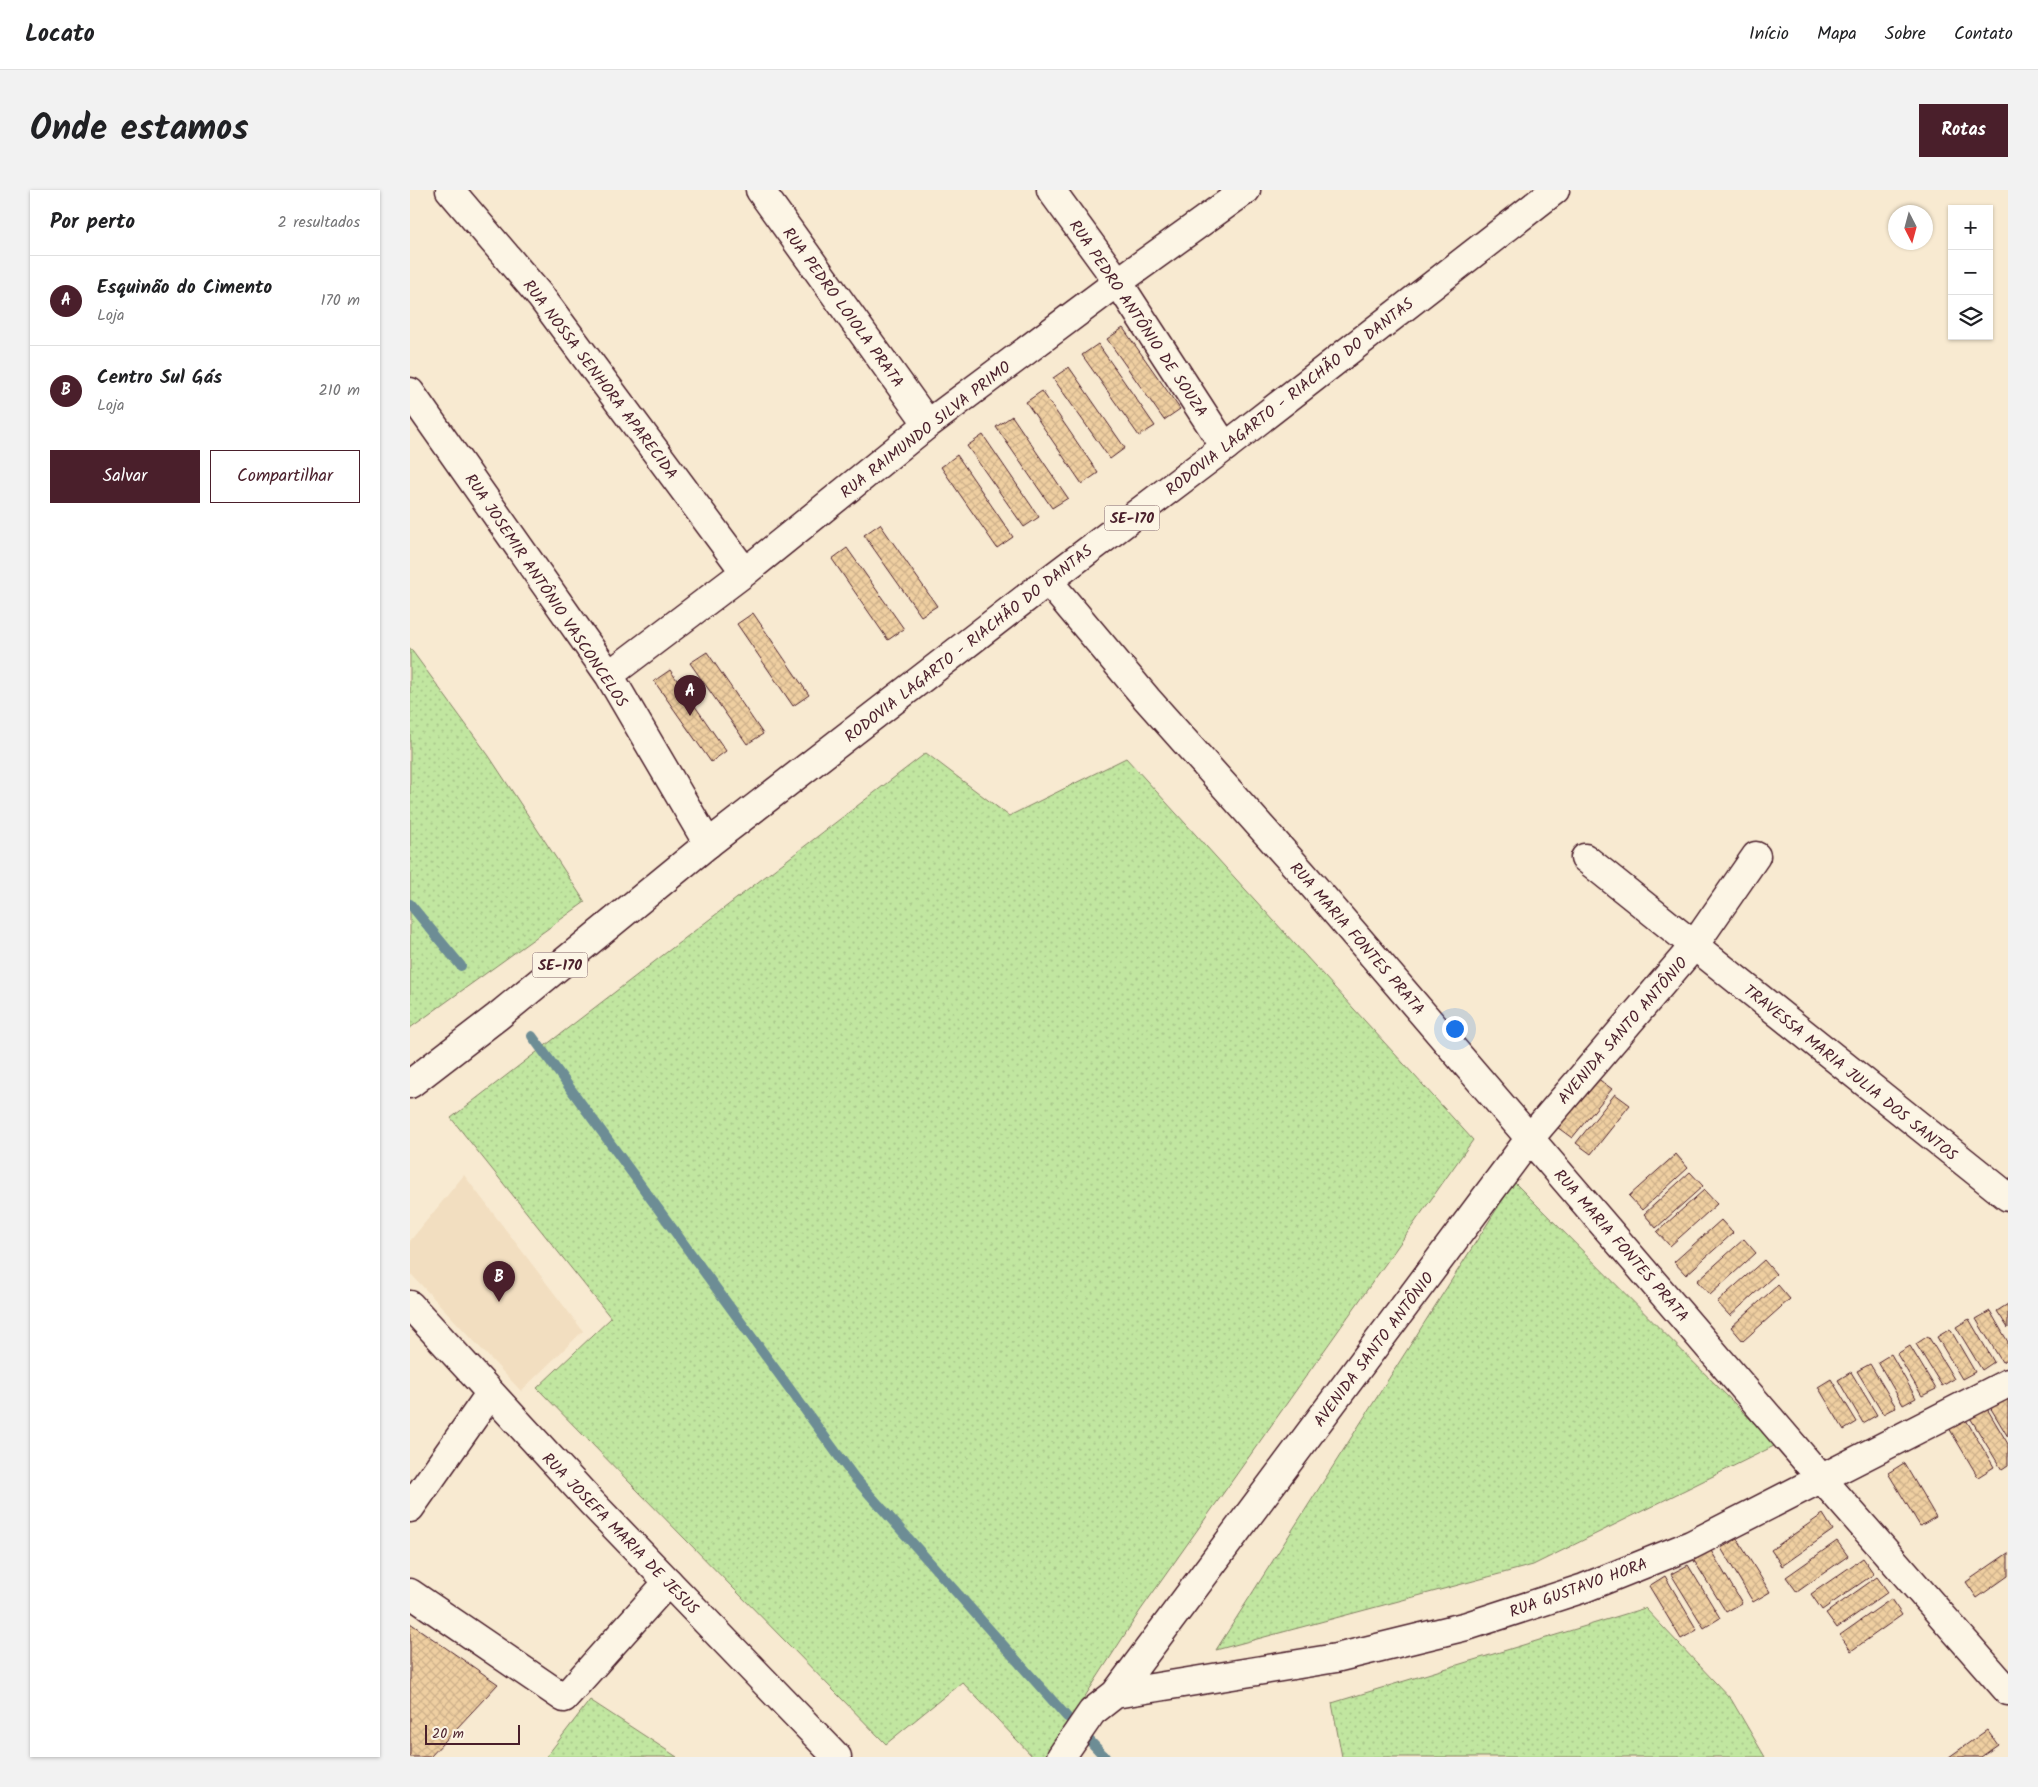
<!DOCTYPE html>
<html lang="pt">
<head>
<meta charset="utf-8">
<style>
	:root { --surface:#fff; --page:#f2f2f2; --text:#202124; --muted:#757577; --line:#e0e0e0; --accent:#4a1f2b }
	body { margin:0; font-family:Kalam,sans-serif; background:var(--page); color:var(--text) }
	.controls { position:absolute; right:15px; top:15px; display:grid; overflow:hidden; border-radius:0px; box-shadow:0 1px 4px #0004 }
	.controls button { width:45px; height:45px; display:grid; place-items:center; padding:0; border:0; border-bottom:1px solid var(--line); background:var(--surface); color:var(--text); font:25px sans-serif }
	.compass { position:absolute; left:1478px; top:15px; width:45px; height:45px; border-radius:50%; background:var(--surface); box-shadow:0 1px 4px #0004; rotate:174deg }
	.scale { position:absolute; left:15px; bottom:12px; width:95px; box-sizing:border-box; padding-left:5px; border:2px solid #4a1f2b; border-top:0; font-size:14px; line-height:18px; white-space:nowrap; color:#4a1f2b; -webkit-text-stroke:4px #fcf5e5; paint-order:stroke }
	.you { position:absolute; left:1044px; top:838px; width:18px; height:18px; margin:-12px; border:4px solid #fff; border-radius:50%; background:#1a73e8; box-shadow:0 0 0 8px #1a73e833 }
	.badge { display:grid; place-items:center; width:32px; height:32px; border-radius:50%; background:var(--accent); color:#fff; font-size:16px; font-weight:700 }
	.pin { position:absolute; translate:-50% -41px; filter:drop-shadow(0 1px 2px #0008) }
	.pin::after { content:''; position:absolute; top:26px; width:18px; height:15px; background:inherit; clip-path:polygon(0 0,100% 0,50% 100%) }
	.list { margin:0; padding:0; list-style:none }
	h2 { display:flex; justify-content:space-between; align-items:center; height:65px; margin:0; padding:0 20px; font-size:21px }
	h2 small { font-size:16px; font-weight:400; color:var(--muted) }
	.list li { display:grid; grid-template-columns:32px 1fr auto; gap:15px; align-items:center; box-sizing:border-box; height:90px; padding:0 20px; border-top:1px solid var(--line) }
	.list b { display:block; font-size:19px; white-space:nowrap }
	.list p { margin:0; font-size:16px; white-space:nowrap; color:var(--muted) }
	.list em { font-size:16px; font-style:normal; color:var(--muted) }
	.actions { display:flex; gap:10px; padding:15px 20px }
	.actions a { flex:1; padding:11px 0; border:1px solid var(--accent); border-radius:0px; text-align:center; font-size:18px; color:var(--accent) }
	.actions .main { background:var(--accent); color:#fff }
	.icon { flex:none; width:28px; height:28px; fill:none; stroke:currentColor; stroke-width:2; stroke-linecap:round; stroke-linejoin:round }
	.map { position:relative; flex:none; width:1598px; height:1567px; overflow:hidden; border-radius:0px }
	header { display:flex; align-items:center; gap:30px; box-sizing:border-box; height:70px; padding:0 25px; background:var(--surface); border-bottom:1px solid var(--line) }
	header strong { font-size:24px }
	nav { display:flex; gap:28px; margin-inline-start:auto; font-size:18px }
	.intro { display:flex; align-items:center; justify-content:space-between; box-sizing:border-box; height:120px; padding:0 30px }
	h1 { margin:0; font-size:35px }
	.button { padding:12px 22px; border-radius:0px; background:var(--accent); color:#fff; font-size:18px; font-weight:700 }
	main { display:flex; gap:30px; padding:0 30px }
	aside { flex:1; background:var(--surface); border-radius:0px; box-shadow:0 1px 4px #0004 }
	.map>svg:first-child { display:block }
</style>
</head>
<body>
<header>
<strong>Locato</strong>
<nav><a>Início</a><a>Mapa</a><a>Sobre</a><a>Contato</a></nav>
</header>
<div class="intro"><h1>Onde estamos</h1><a class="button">Rotas</a></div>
<main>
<aside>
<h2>Por perto<small>2 resultados</small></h2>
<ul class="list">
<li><span class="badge">A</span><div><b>Esquinão do Cimento</b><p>Loja</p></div><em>170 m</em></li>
<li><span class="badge">B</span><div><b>Centro Sul Gás</b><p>Loja</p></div><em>210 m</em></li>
</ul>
<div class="actions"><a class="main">Salvar</a><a>Compartilhar</a></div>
</aside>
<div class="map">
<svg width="1598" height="1567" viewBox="0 0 1598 1567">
	<defs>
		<pattern id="grass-dots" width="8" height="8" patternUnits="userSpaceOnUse" patternTransform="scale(1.25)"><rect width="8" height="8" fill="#c1e6a0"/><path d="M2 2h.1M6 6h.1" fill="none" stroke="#a7c58a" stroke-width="1.8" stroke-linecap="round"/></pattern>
		<pattern id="building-cross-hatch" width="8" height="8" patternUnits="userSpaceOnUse" patternTransform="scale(1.25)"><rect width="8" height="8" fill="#efcfa1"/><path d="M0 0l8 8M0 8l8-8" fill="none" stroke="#ceb18b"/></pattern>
	</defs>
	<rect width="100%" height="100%" fill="#f8ead1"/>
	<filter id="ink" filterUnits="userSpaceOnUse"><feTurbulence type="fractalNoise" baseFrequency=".02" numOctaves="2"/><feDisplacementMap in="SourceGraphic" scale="10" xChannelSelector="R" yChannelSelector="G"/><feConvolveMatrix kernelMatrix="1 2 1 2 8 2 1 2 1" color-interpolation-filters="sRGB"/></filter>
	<g filter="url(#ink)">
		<path fill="#f2dec0" d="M54,985L173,1141L111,1201L0,1083V1051Z"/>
		<path fill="url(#grass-dots)" stroke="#868266" d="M0,458L79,566L175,712L0,838Z
			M516,563L599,626L716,568L1063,950L730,1421L636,1567H623L552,1492L476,1554L127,1198L201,1128L41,928Z
			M1104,992L1366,1255L1123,1375L806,1460Z
			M1235,1418L1321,1509L1355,1567H932L922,1513Z
			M180,1510L267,1567H136Z"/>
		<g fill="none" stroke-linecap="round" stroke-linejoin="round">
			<path stroke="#6d8d95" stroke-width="10" d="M0,714L51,776
				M122,846L444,1287L657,1527
				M680,1551L695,1567"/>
		</g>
		<path fill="url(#building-cross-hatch)" stroke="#4a1f2b" d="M713,138L770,219L754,230L697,149Z
			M688,154L745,236L729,246L672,165Z
			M659,177L715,258L700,269L643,188Z
			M632,201L688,283L672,294L616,212Z
			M602,226L658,308L642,318L586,237Z
			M573,245L629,327L614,337L557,256Z
			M547,265L603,347L587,358L531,277Z
			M470,334L527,416L511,426L454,345Z
			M437,358L494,439L478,450L422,369Z
			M343,423L399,505L383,516L327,434Z
			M297,462L353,544L337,554L280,473Z
			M260,480L316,561L301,572L244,491Z
			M1187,888L1202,899L1162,948L1147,937Z
			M1205,904L1220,915L1181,964L1166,953Z
			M1266,964L1278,978L1232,1020L1219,1006Z
			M1280,982L1293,996L1246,1038L1234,1024Z
			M1294,1000L1307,1014L1260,1056L1247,1042Z
			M1311,1030L1323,1043L1276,1085L1264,1072Z
			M1334,1049L1346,1063L1300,1105L1287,1091Z
			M1354,1070L1366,1084L1320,1126L1307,1112Z
			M1368,1095L1380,1109L1333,1151L1321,1137Z
			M1598,1114V1138L1587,1121Z
			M1580,1121L1598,1152V1169L1592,1172L1566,1129Z
			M1559,1129L1584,1172L1572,1180L1546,1137Z
			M1540,1139L1565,1182L1552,1189L1527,1147Z
			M1518,1146L1544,1189L1532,1196L1506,1154Z
			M1500,1156L1526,1199L1512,1206L1487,1164Z
			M1481,1164L1506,1208L1493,1215L1468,1172Z
			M1460,1174L1486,1217L1473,1224L1447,1181Z
			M1441,1182L1467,1225L1453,1233L1428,1190Z
			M1421,1189L1447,1232L1434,1240L1408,1197Z
			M1596,1207L1598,1210V1247L1580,1217Z
			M1576,1217L1598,1254V1276L1592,1280L1559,1226Z
			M1552,1223L1584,1277L1568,1287L1536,1233Z
			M1494,1273L1526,1327L1510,1336L1478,1283Z
			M1413,1324L1423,1340L1372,1376L1361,1360Z
			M1327,1349L1360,1402L1343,1412L1311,1358Z
			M1427,1351L1438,1366L1387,1402L1376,1387Z
			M1300,1359L1332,1413L1316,1422L1283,1369Z
			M1598,1363V1386L1567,1408L1556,1392Z
			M1453,1368L1464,1384L1412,1420L1401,1404Z
			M1278,1375L1310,1428L1294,1438L1261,1384Z
			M1255,1386L1287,1440L1271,1449L1239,1396Z
			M1467,1387L1478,1402L1427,1438L1416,1423Z
			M1481,1409L1492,1425L1441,1461L1430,1445Z
			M0,1433L88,1494L20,1567H0Z
			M1577,1540L1588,1555L1571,1567H1539Z"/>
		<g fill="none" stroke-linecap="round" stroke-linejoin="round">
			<defs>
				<path id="minor" d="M40,0L131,107L335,382
					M350,0L518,234
					M641,0L708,92L815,257
					M0,202L199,485L298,654
					M638,391L737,509L893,684L1411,1288L1598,1501
					M199,485L335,382L518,234L708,92L836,0
					M1175,668L1598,1007
					M0,1115L182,1313L427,1567
					M705,1504L926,1468L1057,1436L1174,1398L1281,1355L1598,1193
					M651,1567L682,1522L705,1504L1120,948L1283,757L1346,666"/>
				<path id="tertiary" d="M0,1318L80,1204
					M0,1403L154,1508L258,1392"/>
				<path id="primary" d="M0,894L87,827L298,654L638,391L815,257L1145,0"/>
			</defs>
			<use href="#minor" stroke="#4a1f2b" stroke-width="31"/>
			<use href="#tertiary" stroke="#4a1f2b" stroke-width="31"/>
			<use href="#primary" stroke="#4a1f2b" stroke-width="31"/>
			<use href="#minor" stroke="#fcf5e5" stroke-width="28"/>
			<use href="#tertiary" stroke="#fcf5e5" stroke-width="28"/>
			<use href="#primary" stroke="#fcf5e5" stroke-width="28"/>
		</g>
	</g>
	<g text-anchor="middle" stroke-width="4" stroke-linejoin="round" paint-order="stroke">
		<g fill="#fcf5e5" stroke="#7f5f63" stroke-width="1">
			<rect x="694.5" y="315.5" width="55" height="25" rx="4"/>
			<rect x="122.5" y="762.5" width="55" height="25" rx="4"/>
		</g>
		<g font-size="15" font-weight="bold" fill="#4a1f2b">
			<text x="722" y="333">SE-170</text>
			<text x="150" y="780">SE-170</text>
		</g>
		<g font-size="16" fill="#4a1f2b" stroke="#fcf5e5">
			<text transform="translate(434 117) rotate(54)" y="6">RUA PEDRO LOIOLA PRATA</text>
			<text transform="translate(729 128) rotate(56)" y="6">RUA PEDRO ANTÔNIO DE SOUZA</text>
			<text transform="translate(191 189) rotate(53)" y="6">RUA NOSSA SENHORA APARECIDA</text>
			<text transform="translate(879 206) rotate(-38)" y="6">RODOVIA LAGARTO - RIACHÃO DO DANTAS</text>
			<text transform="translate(515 239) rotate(-38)" y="6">RUA RAIMUNDO SILVA PRIMO</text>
			<text transform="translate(137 400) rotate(56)" y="6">RUA JOSEMIR ANTÔNIO VASCONCELOS</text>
			<text transform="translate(558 453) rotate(-38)" y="6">RODOVIA LAGARTO - RIACHÃO DO DANTAS</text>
			<text transform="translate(948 748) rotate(49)" y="6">RUA MARIA FONTES PRATA</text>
			<text transform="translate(1212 840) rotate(-49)" y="6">AVENIDA SANTO ANTÔNIO</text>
			<text transform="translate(1441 882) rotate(39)" y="6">TRAVESSA MARIA JULIA DOS SANTOS</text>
			<text transform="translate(1212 1055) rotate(49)" y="6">RUA MARIA FONTES PRATA</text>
			<text transform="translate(963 1159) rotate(-53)" y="6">AVENIDA SANTO ANTÔNIO</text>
			<text transform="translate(211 1343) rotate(46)" y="6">RUA JOSEFA MARIA DE JESUS</text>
			<text transform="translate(1168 1397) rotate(-20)" y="6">RUA GUSTAVO HORA</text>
		</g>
	</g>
</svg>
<div class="controls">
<button>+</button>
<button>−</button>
<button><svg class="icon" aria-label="layers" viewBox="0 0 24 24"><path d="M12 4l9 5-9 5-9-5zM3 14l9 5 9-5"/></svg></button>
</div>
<svg class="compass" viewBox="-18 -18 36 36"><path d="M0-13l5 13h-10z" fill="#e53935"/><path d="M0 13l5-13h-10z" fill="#757577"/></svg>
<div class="scale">20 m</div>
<div class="you"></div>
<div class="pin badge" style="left:280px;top:526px">A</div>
<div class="pin badge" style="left:89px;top:1112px">B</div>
</div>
</main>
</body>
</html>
